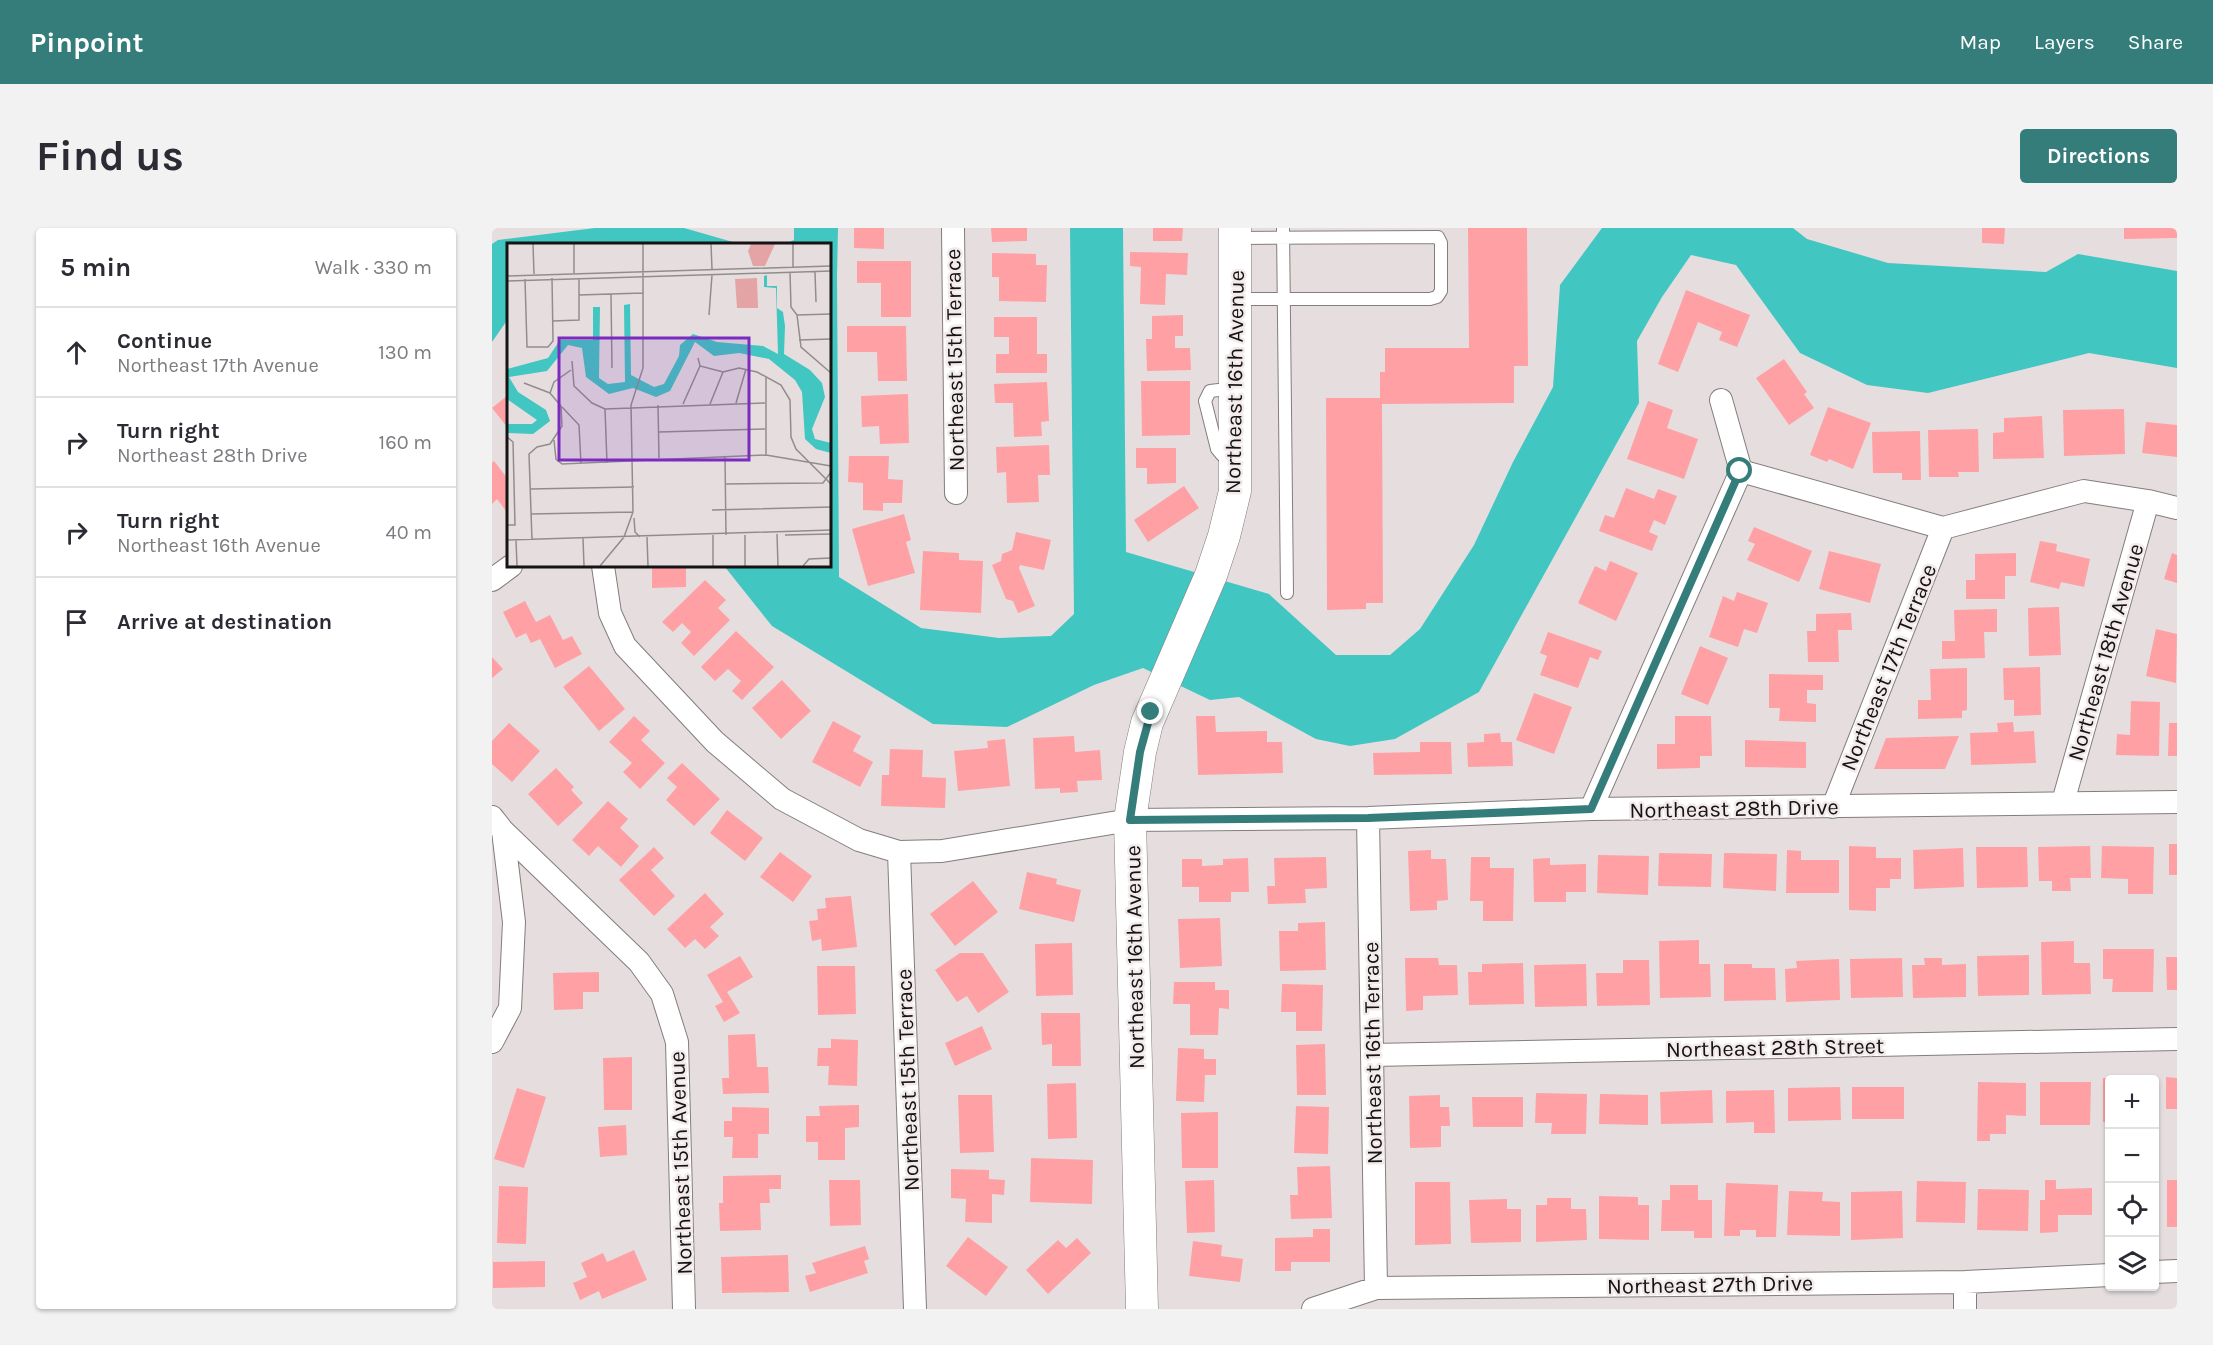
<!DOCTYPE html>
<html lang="en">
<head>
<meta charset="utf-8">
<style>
	:root { --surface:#fff; --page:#f2f2f3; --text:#2b2b33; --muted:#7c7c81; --line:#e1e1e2; --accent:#347d7a }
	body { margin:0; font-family:Karla,sans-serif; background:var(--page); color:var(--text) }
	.controls { position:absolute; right:18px; bottom:18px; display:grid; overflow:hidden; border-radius:6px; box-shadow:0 2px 4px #0004 }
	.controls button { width:54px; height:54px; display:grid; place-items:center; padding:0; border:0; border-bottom:2px solid var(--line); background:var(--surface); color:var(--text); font:30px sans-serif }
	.stop { position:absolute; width:18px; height:18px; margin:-14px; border:4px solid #347d7a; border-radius:50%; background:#fff }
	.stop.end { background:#347d7a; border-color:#fff; box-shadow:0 2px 6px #0008 }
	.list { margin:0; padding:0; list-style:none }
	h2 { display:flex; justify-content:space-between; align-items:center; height:78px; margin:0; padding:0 24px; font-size:26px }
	h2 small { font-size:20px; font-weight:400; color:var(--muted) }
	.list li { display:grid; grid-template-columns:39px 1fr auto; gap:18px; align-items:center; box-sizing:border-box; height:90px; padding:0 24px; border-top:2px solid var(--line) }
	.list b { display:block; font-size:22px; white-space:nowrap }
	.list p { margin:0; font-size:20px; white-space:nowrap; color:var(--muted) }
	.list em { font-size:20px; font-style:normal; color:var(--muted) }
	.icon { flex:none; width:33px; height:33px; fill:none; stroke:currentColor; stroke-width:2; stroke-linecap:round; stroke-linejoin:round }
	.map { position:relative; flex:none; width:1685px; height:1081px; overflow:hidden; border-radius:6px }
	header { display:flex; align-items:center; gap:36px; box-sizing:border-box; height:84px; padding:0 30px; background:var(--accent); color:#fff }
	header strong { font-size:28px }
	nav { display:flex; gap:33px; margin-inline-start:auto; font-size:21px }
	.intro { display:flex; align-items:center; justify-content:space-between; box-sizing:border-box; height:144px; padding:0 36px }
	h1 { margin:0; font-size:42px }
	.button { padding:15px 27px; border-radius:6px; background:var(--accent); color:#fff; font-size:21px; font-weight:700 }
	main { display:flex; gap:36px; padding:0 36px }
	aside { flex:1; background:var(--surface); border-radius:6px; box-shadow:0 2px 4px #0004 }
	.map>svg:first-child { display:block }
</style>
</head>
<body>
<header>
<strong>Pinpoint</strong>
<nav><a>Map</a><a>Layers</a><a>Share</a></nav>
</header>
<div class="intro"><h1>Find us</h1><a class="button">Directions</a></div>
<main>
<aside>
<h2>5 min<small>Walk · 330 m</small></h2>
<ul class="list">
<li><svg class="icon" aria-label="ahead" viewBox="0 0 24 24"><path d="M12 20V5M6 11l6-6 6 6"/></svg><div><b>Continue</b><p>Northeast 17th Avenue</p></div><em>130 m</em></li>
<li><svg class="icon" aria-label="right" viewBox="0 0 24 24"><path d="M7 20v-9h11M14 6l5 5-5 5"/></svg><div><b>Turn right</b><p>Northeast 28th Drive</p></div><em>160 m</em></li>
<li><svg class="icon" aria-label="right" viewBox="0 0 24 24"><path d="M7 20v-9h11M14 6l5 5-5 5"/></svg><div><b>Turn right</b><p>Northeast 16th Avenue</p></div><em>40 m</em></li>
<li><svg class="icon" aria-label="arrive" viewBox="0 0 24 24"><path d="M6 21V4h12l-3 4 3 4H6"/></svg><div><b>Arrive at destination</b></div></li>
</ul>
</aside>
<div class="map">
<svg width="1685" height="1081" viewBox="0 0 1685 1081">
	<rect width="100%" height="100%" fill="#e6dede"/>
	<path fill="#41c6c1" d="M103,0H192L248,16H16V91L0,114V16L6,12Z
		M302,0H346L345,49L347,349L429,400L507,410L559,408L582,386L578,0H631L634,324L777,366L844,427H898L928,401L982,317L1021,234L1061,159L1068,57L1110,0H1301L1315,11L1396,35L1554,44L1586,26L1685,43V140L1597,125L1436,165L1375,157L1308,125L1244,37L1199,27L1170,69L1145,113L1147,175L987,464L903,511L858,518L824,511L747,469L718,472L651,440L602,457L515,499L441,496L280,398L233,339V338H338V16H293L302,12Z"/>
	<path fill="#ffa0a5" d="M362,0H392V21L362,20Z
		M499,0H535V13L500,14Z
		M661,0H691L690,13H661Z
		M976,0H1035L1036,138H1022V175L890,176L891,375H874V381L835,382L834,170H888V144H893V120H977Z
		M1490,0H1513L1512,16L1490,15Z
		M1632,0H1685V10L1632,11Z
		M638,24L696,25L695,47L674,46L673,77L648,76L649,39L638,38Z
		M500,25L544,26V37H555L554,74L507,73V49H500Z
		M365,33H419V89H389V55H365Z
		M1194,62L1258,87L1245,119L1227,112L1230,104L1206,94L1186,144L1166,136Z
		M691,87V108H683V120H698L699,142L655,143L654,111H660V88Z
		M502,89H545V126H555V145H504V126H517V109H502Z
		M355,98H414L415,153H386L385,124H355Z
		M1292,131L1315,164L1312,166L1322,180L1297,197L1264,150Z
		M649,153H698V207L650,208Z
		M555,154L557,193L549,194L550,208L522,209L521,175H503L502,156Z
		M416,166L417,215L388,216L387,198L370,199L369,168Z
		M16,167V200L0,180Z
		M1156,173L1181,182L1175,200L1206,211L1192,251L1135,231Z
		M1336,179L1379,195L1361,241L1337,231L1335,234L1318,227Z
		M1632,181L1633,226L1572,228L1571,182Z
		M1550,188L1552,230L1501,231V205L1512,204V190Z
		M1654,194L1685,197V229L1650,225Z
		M1486,201L1487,244H1466L1467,249H1437L1436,202Z
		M1428,203L1429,252H1410V245H1381L1380,204Z
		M557,217L558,247H546L547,274L515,275L514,244L505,245L504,219Z
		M644,220H684V255L655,256V240H644Z
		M357,228H397L396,251L411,252L410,275H391V283L371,282V255L356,254Z
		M2,233L16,251V281L14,283L5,271L0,276V235Z
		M692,258L707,280L656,314L642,292Z
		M1134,260L1162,271L1166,261L1185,268L1173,297L1162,292L1157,304L1166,308L1160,323L1107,303L1113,287L1122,290Z
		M412,286L419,312L414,314L423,345L376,358L360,301Z
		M1262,299L1320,323L1307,354L1255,332L1263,316L1256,313Z
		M524,304L559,312L552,342L528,337L527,340L543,378L526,385L521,373L514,371L500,337L509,333L510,326L520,322Z
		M1548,313L1565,316L1564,323L1598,331L1592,359L1569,354L1567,361L1538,354Z
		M431,323L467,325V332L491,333L489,385L428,382Z
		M1337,323L1389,336L1378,375L1327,361Z
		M1524,325V348H1513V371H1474V352H1483V326Z
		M1680,325L1685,327V355L1672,351Z
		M1118,333L1146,345L1124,393L1086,375L1103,338L1114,343Z
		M160,338H194V359L160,360Z
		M213,352L234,372L226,380L238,392L202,428L189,415L199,404L190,395L181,404L170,394Z
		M1245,364L1276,375L1265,405L1252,401L1246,419L1217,409L1231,368L1242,373Z
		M33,373L44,394L58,387L71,412L80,408L90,426L63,440L48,411L39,415L34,405L24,410L11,384Z
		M1567,379L1569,427L1537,428L1536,380Z
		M1505,381V404H1492L1493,430L1450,431V413H1463L1462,382Z
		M1359,385L1360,402H1346L1347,434H1316L1315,403H1324V386Z
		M1664,401L1685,406L1684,455L1654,448Z
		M244,403L282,439L250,472L240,463L249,453L236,441L223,453L209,439Z
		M1056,404L1110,423L1106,432L1098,429L1086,460L1048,447L1055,428L1048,425Z
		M1208,418L1236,430L1216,477L1189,466Z
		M0,429L11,441L0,450Z
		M97,438L133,481L107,503L71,459Z
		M1548,439L1549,487L1522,488V472H1512L1511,440Z
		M1475,440V482L1470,483V490L1426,491V472H1439L1438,441Z
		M1277,446L1331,447V462H1315V475L1324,476V494L1287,493L1288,480H1277Z
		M290,452L319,483L289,511L260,480Z
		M1042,465L1080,479L1062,526L1024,512Z
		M1639,473L1668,474L1667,528L1624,527L1625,506L1638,507Z
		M142,488L158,503L149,512L173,535L148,561L131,544L140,535L117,514Z
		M704,488H723L724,504L775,503V514H790L791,545L706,547Z
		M1183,488H1219L1220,528H1208V540L1165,541V516H1183Z
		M341,493L369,508L361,523L381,534L368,559L320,534Z
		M1521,494L1522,504L1542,503L1544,535L1479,537L1478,505L1506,504L1505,495Z
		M17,495L48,523L20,554L0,536V513Z
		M1677,495H1685V528H1676Z
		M1008,505L1009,514H1020L1021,538L976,539L975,515L992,514V506Z
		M582,508L583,524L608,522L610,552L585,553L586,564L568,565V560L543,561L541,510Z
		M1467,508L1453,541H1382L1394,510Z
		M513,511L518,558L466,563L462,523L496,520L495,513Z
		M1253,512L1314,514V540L1253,539Z
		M928,514H959L960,546L882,547L881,525L928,524Z
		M398,521L431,522L430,549L454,550L453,580L389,578L390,547H397Z
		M190,535L228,571L202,598L174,572L185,559L175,550Z
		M64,540L82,559L79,562L91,575L66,598L36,566Z
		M116,573L136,591L128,600L147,618L129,639L106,618L97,628L80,612Z
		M235,582L271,610L253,633L218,605Z
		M1677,616H1685V647H1677Z
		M1357,618L1384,619V630H1409V651H1398V660H1384V683L1357,682Z
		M1598,618L1599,650H1578L1579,663H1560V653H1547L1546,619Z
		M1610,618L1662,619L1661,666H1636V651L1609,650Z
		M162,619L172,630L159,642L183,668L162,688L127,652Z
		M1484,619H1535L1536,659L1485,660Z
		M1471,620L1472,659L1422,661L1421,622Z
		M939,622V631H954L956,672L945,673V682L918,683L916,623Z
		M1295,622L1309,623V632H1347V665H1294Z
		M288,624L320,648L301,674L268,649Z
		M1167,625L1220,626L1219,659L1166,658Z
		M1232,625L1285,626L1284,663L1231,660Z
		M1106,627L1157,628L1156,667L1105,665Z
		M834,629L835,660L813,661L814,675L776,676L775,658H783L782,630Z
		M979,629H998V640H1022L1021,693H991V673H978Z
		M756,630L757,664H739V674H707V659H690V631H710V638L731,637V631Z
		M1058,630V637L1094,636V664H1074V674H1042L1041,631Z
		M535,644L565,651L564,656L589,662L582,694L527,681Z
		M481,653L506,684L463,718L438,686Z
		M213,665L232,686L218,699L227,708L213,721L203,711L193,720L175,701Z
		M359,668L365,719L330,723L329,711L320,713L317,693L326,692L325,681L334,680L333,670Z
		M728,690L730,738L688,740L686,691Z
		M833,694L834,742L788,743L787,703H806V695Z
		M1207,712V736H1218L1219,769L1168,770L1167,713Z
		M1582,713V735H1598L1599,766L1550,767L1549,714Z
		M580,715L581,767L544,768L543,716Z
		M1611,721H1662L1661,764H1620L1621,751H1611Z
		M468,725H491L517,764L486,785L475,768L465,774L443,742Z
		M1537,727V767L1486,768L1485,728Z
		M248,728L261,749L235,764L248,785L232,794L223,778L231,774L215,747Z
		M1674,729H1685V762H1675Z
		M913,730H946L947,737H965L966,767L931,768V782L914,783Z
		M1410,730L1411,769L1359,770L1358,731Z
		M1432,730H1450V737L1474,736V769L1421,770L1420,737H1433Z
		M1347,731L1348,772L1294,774L1293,741L1305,740L1304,733Z
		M1131,732H1157L1158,777L1105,778L1104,745H1131Z
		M1031,735L1032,776L977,777L976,744H990V736Z
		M1094,736L1095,778L1043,779L1042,737Z
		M1232,736H1260V740H1283L1284,772L1232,773Z
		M325,738H363L364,786L326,787Z
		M107,744V764H91V781L62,782L61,745Z
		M682,754H723V762H737V781L727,780L726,807H698V776H681Z
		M790,756L831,757L830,803H804V784H789Z
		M549,785H588L589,838H560V816L550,817Z
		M490,798L500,821L463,838L453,815Z
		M263,806L265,839H276L277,865L231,866L230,850H237L236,807Z
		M339,811L366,812L365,858L336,857L337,838H325L326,820H339Z
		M833,816L834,867H805L804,817Z
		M686,820L712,821V831H724V847H713L712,874L684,873Z
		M140,829V882H112L111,830Z
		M1674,849L1685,850V881H1674Z
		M1611,850H1618V894H1611Z
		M1486,854L1534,855V888L1514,887V906H1498V913H1485Z
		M1548,854H1599L1598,897H1548Z
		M584,855L585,910L556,911L555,856Z
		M1348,859L1349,892L1296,893V860Z
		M1360,859H1412V891H1360Z
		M25,860L54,869L32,940L2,931Z
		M1220,862L1221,895L1169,896L1168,864Z
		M1282,862L1283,905H1262V894L1234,895V863Z
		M1044,865L1095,866L1094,906H1059L1060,895H1043Z
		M1108,866L1156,867V897L1107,896Z
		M466,867H500L502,924L468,925Z
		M948,867V879H957L958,898H949V919L918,920L917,868Z
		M980,869H1031V899H981Z
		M367,877V899L353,900V932H326V914H314V888H328L327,878Z
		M804,878L837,879L836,926L802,925Z
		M240,879L277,880V906H266V930H240L241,909H232V893H240Z
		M726,884V940H690L689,885Z
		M134,897L135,927L108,929L106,899Z
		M539,930L601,932L600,976L538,974Z
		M838,938L840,990L799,991L798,967H806L805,939Z
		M459,941L497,942V951L513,952L512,967L500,966V995L473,994L474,971L459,970Z
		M289,947V961H277L278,975H268L269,1002L228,1003L227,975H231V948Z
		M337,952H368L369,997L338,998Z
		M722,952L723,1004L695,1005L693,953Z
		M1553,952H1564V961L1600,960V987H1566V1004L1548,1005V972H1553Z
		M1675,952H1685V999H1675Z
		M1425,953L1474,954L1473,995L1424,994Z
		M923,954H958L959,1016L923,1017Z
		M1234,955L1286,957L1284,1009H1264V1002H1248V1008H1232Z
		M1613,955H1618V1000H1613Z
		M1178,957H1206V972H1220V1010H1202V1003H1169L1170,972H1178Z
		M7,958L36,959L34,1016L5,1015Z
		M1486,961L1537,962L1536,1003L1485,1002Z
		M1297,963L1331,964L1330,973L1348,974V1008L1295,1007Z
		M1410,963L1411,1010L1359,1012V964Z
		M1107,968L1146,969V977H1157V1012L1107,1011Z
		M1055,970H1079V981H1094L1095,1012L1044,1014V977H1055Z
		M1015,971V981H1029V1014L979,1015L977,972Z
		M821,1001H838V1034H799V1043H783V1010L821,1009Z
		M476,1009L516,1039L494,1068L454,1038Z
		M585,1010L599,1025L556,1066L534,1042L566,1012L574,1020Z
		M701,1013L730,1017L729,1028L751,1031L748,1054L697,1048Z
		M373,1018L377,1031L372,1033L376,1045L318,1064L313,1048L324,1045L320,1035Z
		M142,1022L155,1052L110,1071L107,1063L88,1072L81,1055L95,1049L89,1035L111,1025L115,1034Z
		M296,1027L297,1064L230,1065L229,1029Z
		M53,1033V1059L1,1060V1034Z"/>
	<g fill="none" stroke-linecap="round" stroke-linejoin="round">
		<defs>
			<path id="lane" d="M791,0L795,365
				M744,71H938L945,69L949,63V15L946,9L745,10
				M740,231L730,227L725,221L713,173L718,163L744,160"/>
			<path id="street" d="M461,0L464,265
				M1229,172L1249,243L1451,300L1592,263L1656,273L1685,280
				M111,338L118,385L133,418L223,514L290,571L367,612L407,624L450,623L638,592L876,590L1099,581L1685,574
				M0,352L19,338
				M1571,574L1656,273
				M1341,579L1451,300
				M1099,581L1249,243
				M0,589L11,603L22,694L18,780L0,814
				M876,590L884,1060
				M11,603L147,734L170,766L185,814L192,1081
				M407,624L423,1081
				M880,827L1685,811
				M1662,1044L1685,1043
				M821,1081L884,1060L1473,1054L1618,1047
				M1473,1081V1054"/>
			<path id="secondary" d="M650,1081L638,592L648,524L655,495L719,347L732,308L743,263V0"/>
		</defs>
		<use href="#lane" stroke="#847d7d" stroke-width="14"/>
		<use href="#street" stroke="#847d7d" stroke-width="24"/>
		<use href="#secondary" stroke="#847d7d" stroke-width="33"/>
		<use href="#lane" stroke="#fff" stroke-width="12"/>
		<use href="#street" stroke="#fff" stroke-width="22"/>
		<use href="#secondary" stroke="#fff" stroke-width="32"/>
	</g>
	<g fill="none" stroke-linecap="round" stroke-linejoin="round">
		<path stroke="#347d7a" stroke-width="8" d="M659,484L648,524L638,592L876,590L1099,581L1248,243"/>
	</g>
	<g text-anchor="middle" stroke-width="5" stroke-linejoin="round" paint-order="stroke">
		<g font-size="22" fill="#151313" stroke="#f3ebeb">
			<text transform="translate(462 132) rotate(-91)" y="8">Northeast 15th Terrace</text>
			<text transform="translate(742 154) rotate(-89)" y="8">Northeast 16th Avenue</text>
			<text transform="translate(1613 424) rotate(-74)" y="8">Northeast 18th Avenue</text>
			<text transform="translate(1396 439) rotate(-68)" y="8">Northeast 17th Terrace</text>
			<text transform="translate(1242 580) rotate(-1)" y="8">Northeast 28th Drive</text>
			<text transform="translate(642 729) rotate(-91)" y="8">Northeast 16th Avenue</text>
			<text transform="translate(1283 819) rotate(-1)" y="8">Northeast 28th Street</text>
			<text transform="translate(880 825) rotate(-91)" y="8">Northeast 16th Terrace</text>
			<text transform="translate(415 852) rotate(-92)" y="8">Northeast 15th Terrace</text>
			<text transform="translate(188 935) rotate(-92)" y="8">Northeast 15th Avenue</text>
			<text transform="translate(1218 1056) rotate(-1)" y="8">Northeast 27th Drive</text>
		</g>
	</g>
	<g transform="translate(15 15)">
		<rect width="324" height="324" fill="#e6dede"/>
		<path d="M244,1H268L258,23H246L241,8ZM250,35L251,65H230L228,36Z" fill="#e4a4a6"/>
		<path d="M260,32V43H270V65L276,69L278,83L277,111L303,127L315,140L318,154L305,186L308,196L324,200V210L309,206L298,196L295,149L288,137L262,116L232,110L207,113L188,99L163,148L149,154L126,145L102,151L79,134L75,105L61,102L40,128L2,134L11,149L39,167L43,178L26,191L0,190V181H25L30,177L0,156V126L41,115L53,97H86V64H93L92,135L101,141L118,139L117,62L123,61L124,132L147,144L157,141L172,113L173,102L186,91L210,99L256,103L271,111L269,45L257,44V33Z" fill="#41c6c1"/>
		<path fill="none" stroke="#928d8d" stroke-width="1.5" d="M26,1L27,31M67,1V30M204,1L205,26M286,1V25M283,29L284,64L290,72L294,104L324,130M308,29L309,59M0,33L324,23M18,36L20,104H41L46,98L45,35M0,38L324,28M104,51L105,125M72,52L136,50M202,72L205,32M290,72L324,71M46,78L72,77V35M292,97L324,96M191,115L193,123L216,129L232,125L250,129L274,142L283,157L284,194L289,206L324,241M65,118L67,143L85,160L98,166L258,160M259,134V212M17,140L43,150M229,160L239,126M176,161L193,123M203,161L216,129M151,162L152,215M55,164L72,182L74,221M98,166L100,220M152,189L258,186M0,194L6,199L8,282H0M47,197L49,216L55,221L259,212L324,223M218,214L219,292M218,241L316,240L324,229M23,246L127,244M205,267L324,264M24,271L126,269M127,275L128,289L133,294M270,291L271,323M206,292V323M238,292V323M278,292L324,291M140,294L141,323M76,295L77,323M0,297L324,287M9,297L10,323M25,297L22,211L30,204L43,201L55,183L54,163L43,150L47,139L64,127M93,323L117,294L126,269L124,162L136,125V1M296,323L302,316L324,315"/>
		<path fill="#7b2cbf" fill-opacity="0.15" stroke="#7b2cbf" stroke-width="3" d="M52,95H242V217H52Z"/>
		<rect width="324" height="324" fill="none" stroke="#151313" stroke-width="3"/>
	</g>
</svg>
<div class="controls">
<button>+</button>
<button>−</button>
<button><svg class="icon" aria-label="locate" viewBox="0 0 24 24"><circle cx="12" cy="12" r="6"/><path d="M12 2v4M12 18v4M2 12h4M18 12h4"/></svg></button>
<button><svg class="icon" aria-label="layers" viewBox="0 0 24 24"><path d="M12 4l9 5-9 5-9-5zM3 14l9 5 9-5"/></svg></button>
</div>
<div class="stop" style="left:1248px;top:243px"></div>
<div class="stop end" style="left:659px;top:484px"></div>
</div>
</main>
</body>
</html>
